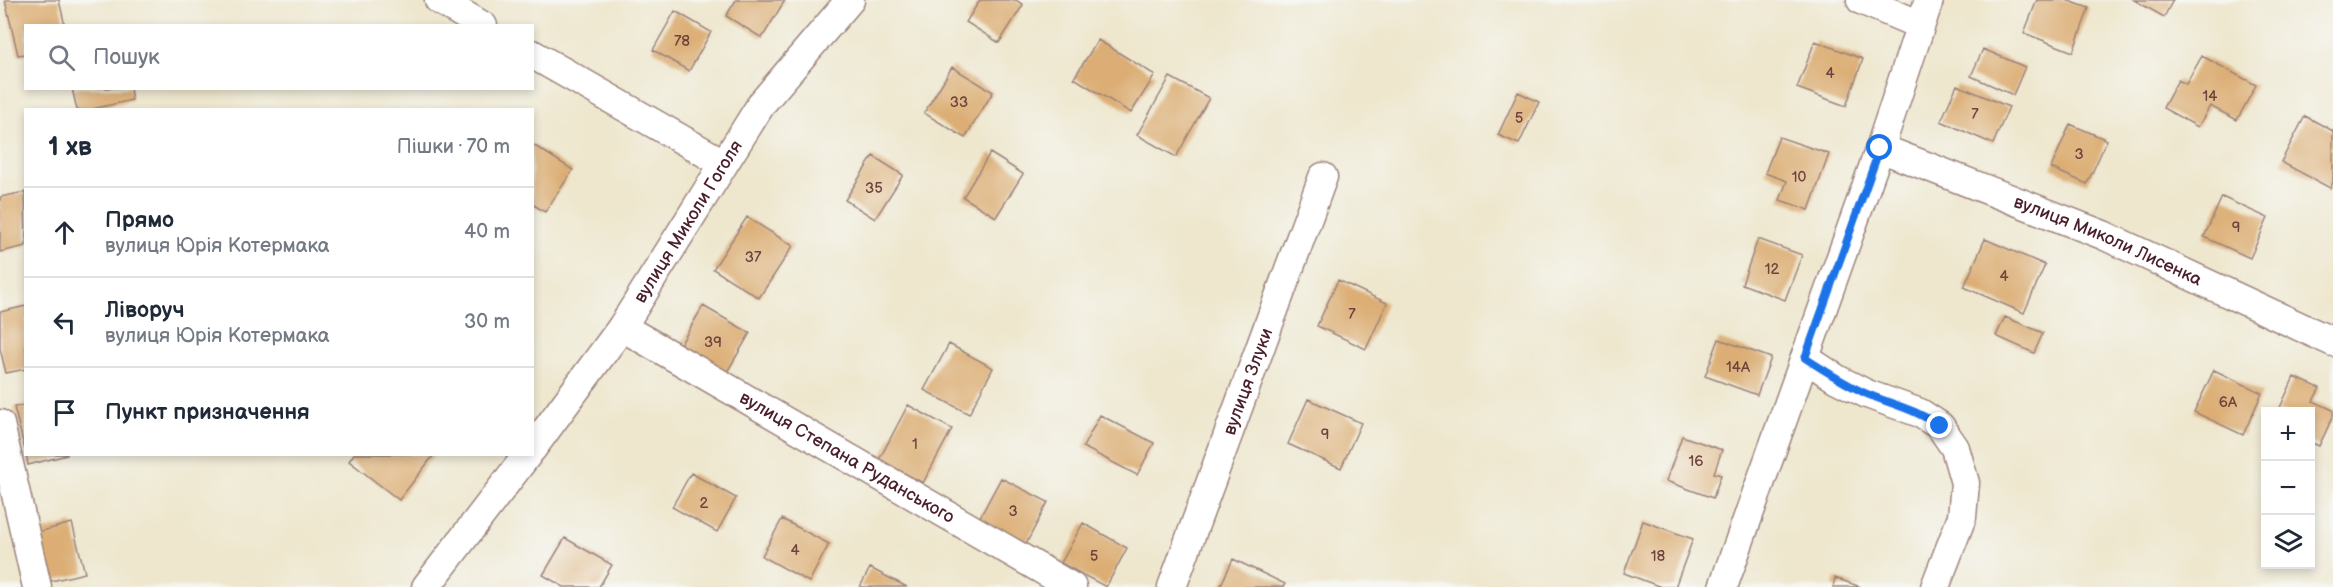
<!DOCTYPE html>
<html lang="uk">
<head>
<meta charset="utf-8">
<style>
	:root { --surface:#fff; --page:#f6f6f7; --text:#1f2937; --muted:#747a83; --line:#e0e1e3 }
	body { margin:0; font-family:"Balsamiq Sans",sans-serif; background:var(--page); color:var(--text) }
	.controls { position:absolute; right:18px; bottom:18px; display:grid; overflow:hidden; border-radius:0px; box-shadow:0 3px 9px #0003 }
	.controls button { width:54px; height:54px; display:grid; place-items:center; padding:0; border:0; border-bottom:2px solid var(--line); background:var(--surface); color:var(--text); font:30px sans-serif }
	.stop { position:absolute; width:18px; height:18px; margin:-14px; border:4px solid #1a73e8; border-radius:50%; background:#fff }
	.stop.end { background:#1a73e8; border-color:#fff; box-shadow:0 2px 6px #0008 }
	.list { margin:0; padding:0; list-style:none }
	h2 { display:flex; justify-content:space-between; align-items:center; height:78px; margin:0; padding:0 24px; font-size:26px }
	h2 small { font-size:20px; font-weight:400; color:var(--muted) }
	.list li { display:grid; grid-template-columns:39px 1fr auto; gap:18px; align-items:center; box-sizing:border-box; height:90px; padding:0 24px; border-top:2px solid var(--line) }
	.list b { display:block; font-size:22px; white-space:nowrap }
	.list p { margin:0; font-size:20px; white-space:nowrap; color:var(--muted) }
	.list em { font-size:20px; font-style:normal; color:var(--muted) }
	.icon { flex:none; width:33px; height:33px; fill:none; stroke:currentColor; stroke-width:2; stroke-linecap:round; stroke-linejoin:round }
	.map { position:relative; flex:none; width:2333px; height:587px; overflow:hidden }
	.search { position:absolute; background:var(--surface); box-shadow:0 3px 9px #0003; left:24px; top:24px; width:510px; height:66px; display:flex; align-items:center; gap:15px; box-sizing:border-box; padding:0 21px; border-radius:0px; color:var(--muted); font-size:22px }
	.panel { position:absolute; background:var(--surface); box-shadow:0 3px 9px #0003; left:24px; top:108px; width:510px; height:348px; border-radius:0px }
	.map>svg:first-child { display:block }
</style>
</head>
<body>
<div class="map">
<svg width="2333" height="587" viewBox="0 0 2333 587">
	<rect width="100%" height="100%" fill="#f6f6f2"/>
	<filter id="ink" filterUnits="userSpaceOnUse"><feTurbulence type="fractalNoise" baseFrequency=".0167" numOctaves="2"/><feDisplacementMap in="SourceGraphic" scale="12" xChannelSelector="R" yChannelSelector="G"/><feConvolveMatrix kernelMatrix="1 2 1 2 8 2 1 2 1" color-interpolation-filters="sRGB"/></filter>
	<filter id="wash" filterUnits="userSpaceOnUse"><feTurbulence type="fractalNoise" baseFrequency=".008" numOctaves="4" result="noise"/><feDisplacementMap in="SourceGraphic" scale="24" xChannelSelector="R" yChannelSelector="G"/><feGaussianBlur stdDeviation="1.35" result="paint"/><feColorMatrix in="noise" values="0 0 0 0 0 0 0 0 0 0 0 0 0 0 0 0 0 1.4 0 .05"/><feComposite in="paint" operator="in"/></filter>
	<g filter="url(#wash)">
		<rect width="100%" height="100%" fill="#eee7ce"/>
		<g id="blocks">
			<path fill="#dcae75" d="M5,0H59L65,26H26V54L18,55Z
				M736,0H785L762,38L726,16Z
				M980,0H1016L1023,5L999,43L966,22Z
				M2037,0H2066L2089,8L2073,52L2024,33Z
				M2134,0H2173L2164,17Z
				M675,11L711,32L689,71L653,50Z
				M1098,40L1155,75L1131,113L1074,78Z
				M1815,41L1863,59L1846,106L1797,88Z
				M1983,49L2025,67L2013,95L1971,76Z
				M2202,56L2256,85L2237,120L2210,106L2198,127L2163,108L2178,80L2186,84Z
				M952,67L993,92L965,138L924,113Z
				M1170,77L1209,98L1176,157L1137,135Z
				M1957,85L2009,107L1993,144L1941,121Z
				M72,88H130L132,100L88,110H77Z
				M1518,92L1539,102L1519,144L1498,135Z
				M2305,116L2333,131V182L2330,188L2281,162Z
				M2070,124L2107,140L2087,184L2051,168Z
				M1779,137L1829,154L1809,210L1780,200L1787,181L1765,173Z
				M532,144L573,170L545,212L532,204Z
				M990,153L1023,174L996,217L963,197Z
				M873,156L903,175L875,219L845,200Z
				M25,192L26,246L0,252V197Z
				M2222,197L2268,218L2250,258L2204,237Z
				M747,217L793,246L759,298L713,269Z
				M1758,239L1802,255L1785,300L1742,284Z
				M1985,239L2045,265L2024,313L1964,287Z
				M1338,280L1387,303L1366,349L1317,326Z
				M26,306V369L6,373L0,349V312Z
				M703,306L750,333L723,379L676,352Z
				M2005,317L2043,333L2034,353L1996,336Z
				M1719,339L1771,358L1757,395L1705,376Z
				M949,344L993,368L969,414L924,390Z
				M2214,370L2262,393L2243,435L2194,412Z
				M2294,377L2320,388L2313,401L2333,410V416L2319,446L2310,442V412H2278Z
				M1308,399L1361,423L1341,468L1288,444Z
				M26,405V450H25L14,407Z
				M908,405L952,429L923,483L879,460Z
				M1100,415L1154,443L1137,475L1083,447Z
				M1682,436L1722,450L1714,473L1721,475L1713,498L1666,481Z
				M26,454H67V455L28,465Z
				M354,454H431L433,456L399,500L349,461Z
				M691,473L736,498L717,532L672,507Z
				M1001,478L1048,502L1026,544L979,519Z
				M782,519L829,544L809,582L762,556Z
				M1643,521L1693,539L1675,587H1661L1624,573Z
				M72,523L85,573L51,581L38,532Z
				M1083,523L1127,548L1106,587L1061,563Z
				M565,538L612,565L599,587H564L543,575Z
				M1233,559L1285,584L1283,587H1220Z
				M870,568L907,587H860Z
				M1835,578L1861,587H1833Z"/>
		</g>
	</g>
	<g filter="url(#ink)">
		<use href="#blocks" fill-opacity="0" stroke="#9c837c" stroke-width="1.5"/>
		<g fill="none" stroke-linecap="round" stroke-linejoin="round">
			<defs>
				<g id="street">
					<path d="M439,0L483,26"/>
					<path d="M1861,0L1920,25"/>
					<path d="M532,54L723,163"/>
					<path id="s1" d="M1880,148L2103,235L2333,342"/>
					<path id="s2" d="M622,327L1072,587"/>
					<path d="M1805,358L1837,379L1867,394L1920,413L1940,426L1955,448L1965,483L1962,517L1935,587"/>
					<path d="M0,424L37,587"/>
					<path id="s3" d="M532,449L622,327L762,103L850,0"/>
					<path d="M426,587L528,454"/>
					<path id="s4" d="M1172,587L1323,177"/>
					<path d="M1723,587L1880,148L1929,0"/>
				</g>
			</defs>
			<use href="#street" stroke="#9c837c" stroke-width="31"/>
			<use href="#street" stroke="#fff" stroke-width="28"/>
		</g>
	</g>
	<g fill="none" stroke-linecap="round" stroke-linejoin="round" filter="url(#ink)">
		<path stroke="#1a73e8" stroke-width="8" d="M1880,148L1805,358C1825,371 1845,384 1867,394C1894,405 1915,409 1940,426"/>
	</g>
	<g text-anchor="middle" stroke-width="4.5" stroke-linejoin="round" paint-order="stroke">
		<g font-size="15" fill="#6e433e">
			<text x="682" y="46">78</text>
			<text x="1830" y="78">4</text>
			<text x="2210" y="101">14</text>
			<text x="959" y="107">33</text>
			<text x="1975" y="119">7</text>
			<text x="1519" y="123">5</text>
			<text x="2079" y="159">3</text>
			<text x="1799" y="182">10</text>
			<text x="874" y="193">35</text>
			<text x="2236" y="232">9</text>
			<text x="753" y="262">37</text>
			<text x="1772" y="274">12</text>
			<text x="2004" y="281">4</text>
			<text x="1352" y="319">7</text>
			<text x="713" y="347">39</text>
			<text x="1738" y="372">14А</text>
			<text x="2228" y="407">6А</text>
			<text x="1325" y="439">9</text>
			<text x="915" y="449">1</text>
			<text x="1696" y="466">16</text>
			<text x="704" y="508">2</text>
			<text x="1013" y="516">3</text>
			<text x="795" y="555">4</text>
			<text x="1094" y="561">5</text>
			<text x="1658" y="561">18</text>
		</g>
		<g font-size="18" fill="#4a1f2b" stroke="#f6f6f2">
			<text dy="6" stroke="none"><textPath href="#s3" startOffset="276">вулиця Миколи Гоголя</textPath></text>
			<text dy="6" stroke="none"><textPath href="#s1" startOffset="246">вулиця Миколи Лисенка</textPath></text>
			<text dy="6" stroke="none"><textPath href="#s4" startOffset="219">вулиця Злуки</textPath></text>
			<text dy="6" stroke="none"><textPath href="#s2" startOffset="260">вулиця Степана Руданського</textPath></text>
		</g>
	</g>
</svg>
<div class="controls">
<button>+</button>
<button>−</button>
<button><svg class="icon" aria-label="layers" viewBox="0 0 24 24"><path d="M12 4l9 5-9 5-9-5zM3 14l9 5 9-5"/></svg></button>
</div>
<div class="stop" style="left:1880px;top:148px"></div>
<div class="stop end" style="left:1940px;top:426px"></div>
<div class="search"><svg class="icon" aria-label="search" viewBox="0 0 24 24"><circle cx="10" cy="10" r="6"/><path d="M15 15l6 6"/></svg>Пошук</div>
<section class="panel">
<h2>1 хв<small>Пішки · 70 m</small></h2>
<ul class="list">
<li><svg class="icon" aria-label="ahead" viewBox="0 0 24 24"><path d="M12 20V5M6 11l6-6 6 6"/></svg><div><b>Прямо</b><p>вулиця Юрія Котермака</p></div><em>40 m</em></li>
<li><svg class="icon" aria-label="left" viewBox="0 0 24 24"><path d="M17 20v-9H6M10 6l-5 5 5 5"/></svg><div><b>Ліворуч</b><p>вулиця Юрія Котермака</p></div><em>30 m</em></li>
<li><svg class="icon" aria-label="arrive" viewBox="0 0 24 24"><path d="M6 21V4h12l-3 4 3 4H6"/></svg><div><b>Пункт призначення</b></div></li>
</ul>
</section>
</div>
</body>
</html>
